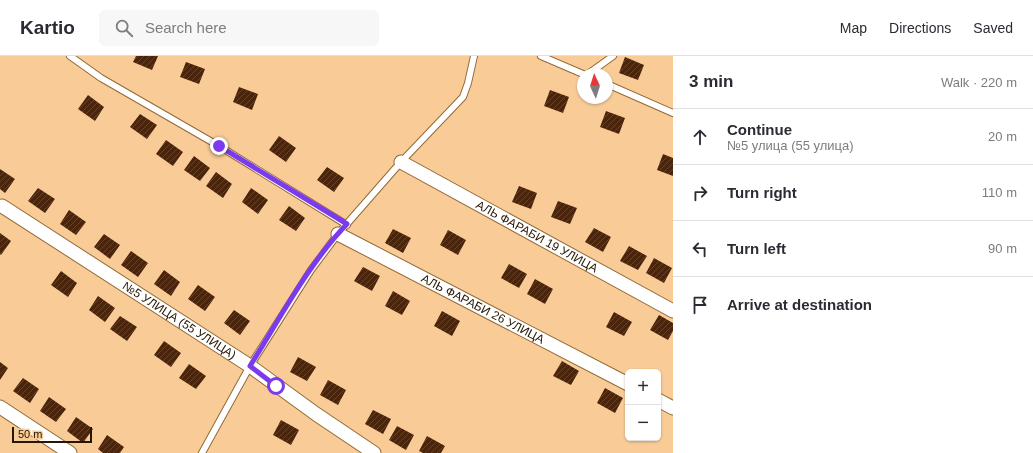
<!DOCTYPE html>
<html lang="en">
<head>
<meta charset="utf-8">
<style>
	:root { --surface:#fff; --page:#f7f7f7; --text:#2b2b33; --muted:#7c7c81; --line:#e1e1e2 }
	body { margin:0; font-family:Helvetica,sans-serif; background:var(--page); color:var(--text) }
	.controls { position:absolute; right:12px; bottom:12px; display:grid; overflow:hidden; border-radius:6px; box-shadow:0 1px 3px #0004 }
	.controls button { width:36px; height:36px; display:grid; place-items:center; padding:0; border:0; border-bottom:1px solid var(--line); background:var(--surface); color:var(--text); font:20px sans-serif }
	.compass { position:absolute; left:577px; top:12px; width:36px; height:36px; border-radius:50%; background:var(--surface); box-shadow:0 1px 3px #0004; rotate:356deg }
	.scale { position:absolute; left:12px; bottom:10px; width:80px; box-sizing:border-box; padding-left:4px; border:2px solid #261602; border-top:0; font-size:11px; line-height:14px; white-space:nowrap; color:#261602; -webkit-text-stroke:3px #f9cc97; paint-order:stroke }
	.stop { position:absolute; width:12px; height:12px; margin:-9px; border:3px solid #7c3aed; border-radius:50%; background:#fff }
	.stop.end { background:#7c3aed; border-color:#fff; box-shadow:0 1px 4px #0008 }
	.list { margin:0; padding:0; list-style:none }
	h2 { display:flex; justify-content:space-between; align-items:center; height:52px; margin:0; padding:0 16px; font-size:17px }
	h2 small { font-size:13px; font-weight:400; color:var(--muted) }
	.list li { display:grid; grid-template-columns:26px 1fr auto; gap:12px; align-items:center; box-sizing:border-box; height:56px; padding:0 16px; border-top:1px solid var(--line) }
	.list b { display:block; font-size:15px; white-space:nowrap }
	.list p { margin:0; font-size:13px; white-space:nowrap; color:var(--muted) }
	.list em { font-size:13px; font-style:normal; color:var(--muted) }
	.icon { flex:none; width:22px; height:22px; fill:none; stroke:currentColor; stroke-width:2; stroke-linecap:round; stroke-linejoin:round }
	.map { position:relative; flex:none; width:673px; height:397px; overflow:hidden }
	header { display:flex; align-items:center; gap:24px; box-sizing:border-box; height:56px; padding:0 20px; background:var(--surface); border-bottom:1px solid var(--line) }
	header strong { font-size:19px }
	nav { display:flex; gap:22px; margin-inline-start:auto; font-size:14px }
	.search { width:280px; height:36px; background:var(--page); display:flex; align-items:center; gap:10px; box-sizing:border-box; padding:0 14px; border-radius:6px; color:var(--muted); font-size:15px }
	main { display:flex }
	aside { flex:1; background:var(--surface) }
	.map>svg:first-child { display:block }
</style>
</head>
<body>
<header>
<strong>Kartio</strong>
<div class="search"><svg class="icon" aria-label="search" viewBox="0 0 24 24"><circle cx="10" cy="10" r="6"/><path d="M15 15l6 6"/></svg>Search here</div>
<nav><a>Map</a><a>Directions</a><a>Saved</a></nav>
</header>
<main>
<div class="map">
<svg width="673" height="397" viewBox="0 0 673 397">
	<defs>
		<pattern id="building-hatch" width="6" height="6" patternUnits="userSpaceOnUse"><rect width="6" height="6" fill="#4b250b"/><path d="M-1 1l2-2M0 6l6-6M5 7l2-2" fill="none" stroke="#62432d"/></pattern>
	</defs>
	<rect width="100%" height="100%" fill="#f9cc97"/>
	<path fill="url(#building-hatch)" d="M136,0H158L152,14L133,6Z
		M625,1L644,9L638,24L619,17Z
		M186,6L205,13L199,28L180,21Z
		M239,31L258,38L252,54L233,46Z
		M550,34L569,41L563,57L544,50Z
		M88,39L104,51L95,65L78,53Z
		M606,55L625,62L619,78L600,71Z
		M140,58L157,69L147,83L130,71Z
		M279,80L296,92L286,106L269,94Z
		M166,84L183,96L173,110L156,98Z
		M663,98L673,102V120L657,114Z
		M194,100L210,112L200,125L184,114Z
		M327,111L344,122L334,136L317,124Z
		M0,113L15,123L5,137L0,133Z
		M216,116L232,128L223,142L206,130Z
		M519,130L537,137L531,153L512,146Z
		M38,132L55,143L45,157L28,145Z
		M251,132L268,144L258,158L242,146Z
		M558,145L577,152L570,168L551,161Z
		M289,150L305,162L296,175L279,164Z
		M69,154L86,166L76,179L60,168Z
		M594,172L611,181L603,196L585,186Z
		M393,173L411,182L403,197L385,187Z
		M448,174L466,184L458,199L440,189Z
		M0,177L11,185L1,199L0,198Z
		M104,178L120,189L110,203L94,191Z
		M629,190L647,200L638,214L620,205Z
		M131,195L148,207L138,221L121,209Z
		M654,202L672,212L664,227L646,217Z
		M509,208L527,218L519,232L501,222Z
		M363,211L380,220L372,235L354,225Z
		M164,214L180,226L171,240L154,228Z
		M61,215L77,227L68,241L51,229Z
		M535,223L553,233L545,248L527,238Z
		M198,229L215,241L205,255L188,243Z
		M393,235L410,245L402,259L385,250Z
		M98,240L115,252L105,266L89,254Z
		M234,254L250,265L240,279L224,267Z
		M442,255L460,265L452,280L434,270Z
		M614,256L632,266L624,280L606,271Z
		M659,259L673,267V275L668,284L650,274Z
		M120,260L137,271L127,285L110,273Z
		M164,285L181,297L171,311L154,299Z
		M298,301L316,311L307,325L290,316Z
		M562,305L579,315L571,329L553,320Z
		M0,306L8,312L0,324Z
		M189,308L206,320L196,333L179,322Z
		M23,322L39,333L30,347L13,335Z
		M328,324L346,334L338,349L320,339Z
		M605,332L623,342L615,357L597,347Z
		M49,341L66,353L56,366L40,355Z
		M373,354L391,363L383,378L365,368Z
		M76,361L93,373L83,387L67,375Z
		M281,364L299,374L291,389L273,379Z
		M397,370L414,379L406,394L389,384Z
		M107,379L124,391L120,397H103L98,393Z
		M427,380L445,390L441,397H423L419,395Z"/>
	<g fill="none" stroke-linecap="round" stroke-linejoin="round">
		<defs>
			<path id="service" d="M70,0L101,22L219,90L347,169
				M541,0L583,18
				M588,18L613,0
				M607,28L673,57
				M202,397L250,310L311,214L338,178L401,106L463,41L468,27L474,0"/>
			<g id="minor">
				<path id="s1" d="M401,106L673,255"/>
				<path id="s2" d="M2,150L250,310L316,358L374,397"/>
				<path id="s3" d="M338,178L628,328"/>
				<path d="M658,344L673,352"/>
				<path d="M0,351L70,397"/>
			</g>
		</defs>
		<use href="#service" stroke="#926a37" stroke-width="8"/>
		<use href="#minor" stroke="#926a37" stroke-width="15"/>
		<use href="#service" stroke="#fff" stroke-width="6"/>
		<use href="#minor" stroke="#fff" stroke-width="13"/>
	</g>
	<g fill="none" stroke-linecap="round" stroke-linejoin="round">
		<path stroke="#7c3aed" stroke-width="5" d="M219,90L347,168C309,207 279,264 250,310L276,330"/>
	</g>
	<g text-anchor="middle" stroke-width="4" stroke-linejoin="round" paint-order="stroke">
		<g font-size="12" fill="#261602" stroke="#f9cc97">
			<text dy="4" stroke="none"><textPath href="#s1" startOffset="155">АЛЬ ФАРАБИ 19 УЛИЦА</textPath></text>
			<text dy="4" stroke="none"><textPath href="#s3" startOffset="163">АЛЬ ФАРАБИ 26 УЛИЦА</textPath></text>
			<text dy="4" stroke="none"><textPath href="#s2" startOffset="211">№5 УЛИЦА (55 УЛИЦА)</textPath></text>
		</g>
	</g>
</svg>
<div class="controls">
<button>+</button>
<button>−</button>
</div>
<svg class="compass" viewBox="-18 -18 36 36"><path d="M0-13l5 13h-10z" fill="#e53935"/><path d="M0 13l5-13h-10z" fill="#7c7c81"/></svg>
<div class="scale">50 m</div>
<div class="stop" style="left:276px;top:330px"></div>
<div class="stop end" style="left:219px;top:90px"></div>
</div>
<aside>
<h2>3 min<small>Walk · 220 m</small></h2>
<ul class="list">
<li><svg class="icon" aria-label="ahead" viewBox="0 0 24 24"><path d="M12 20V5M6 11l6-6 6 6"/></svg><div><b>Continue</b><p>№5 улица (55 улица)</p></div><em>20 m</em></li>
<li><svg class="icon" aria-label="right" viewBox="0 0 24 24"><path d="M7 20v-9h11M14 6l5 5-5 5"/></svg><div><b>Turn right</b></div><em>110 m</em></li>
<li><svg class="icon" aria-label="left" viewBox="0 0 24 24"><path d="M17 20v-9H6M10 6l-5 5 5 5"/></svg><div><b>Turn left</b></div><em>90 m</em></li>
<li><svg class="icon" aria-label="arrive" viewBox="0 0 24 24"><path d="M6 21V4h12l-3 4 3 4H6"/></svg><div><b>Arrive at destination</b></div></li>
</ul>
</aside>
</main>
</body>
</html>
